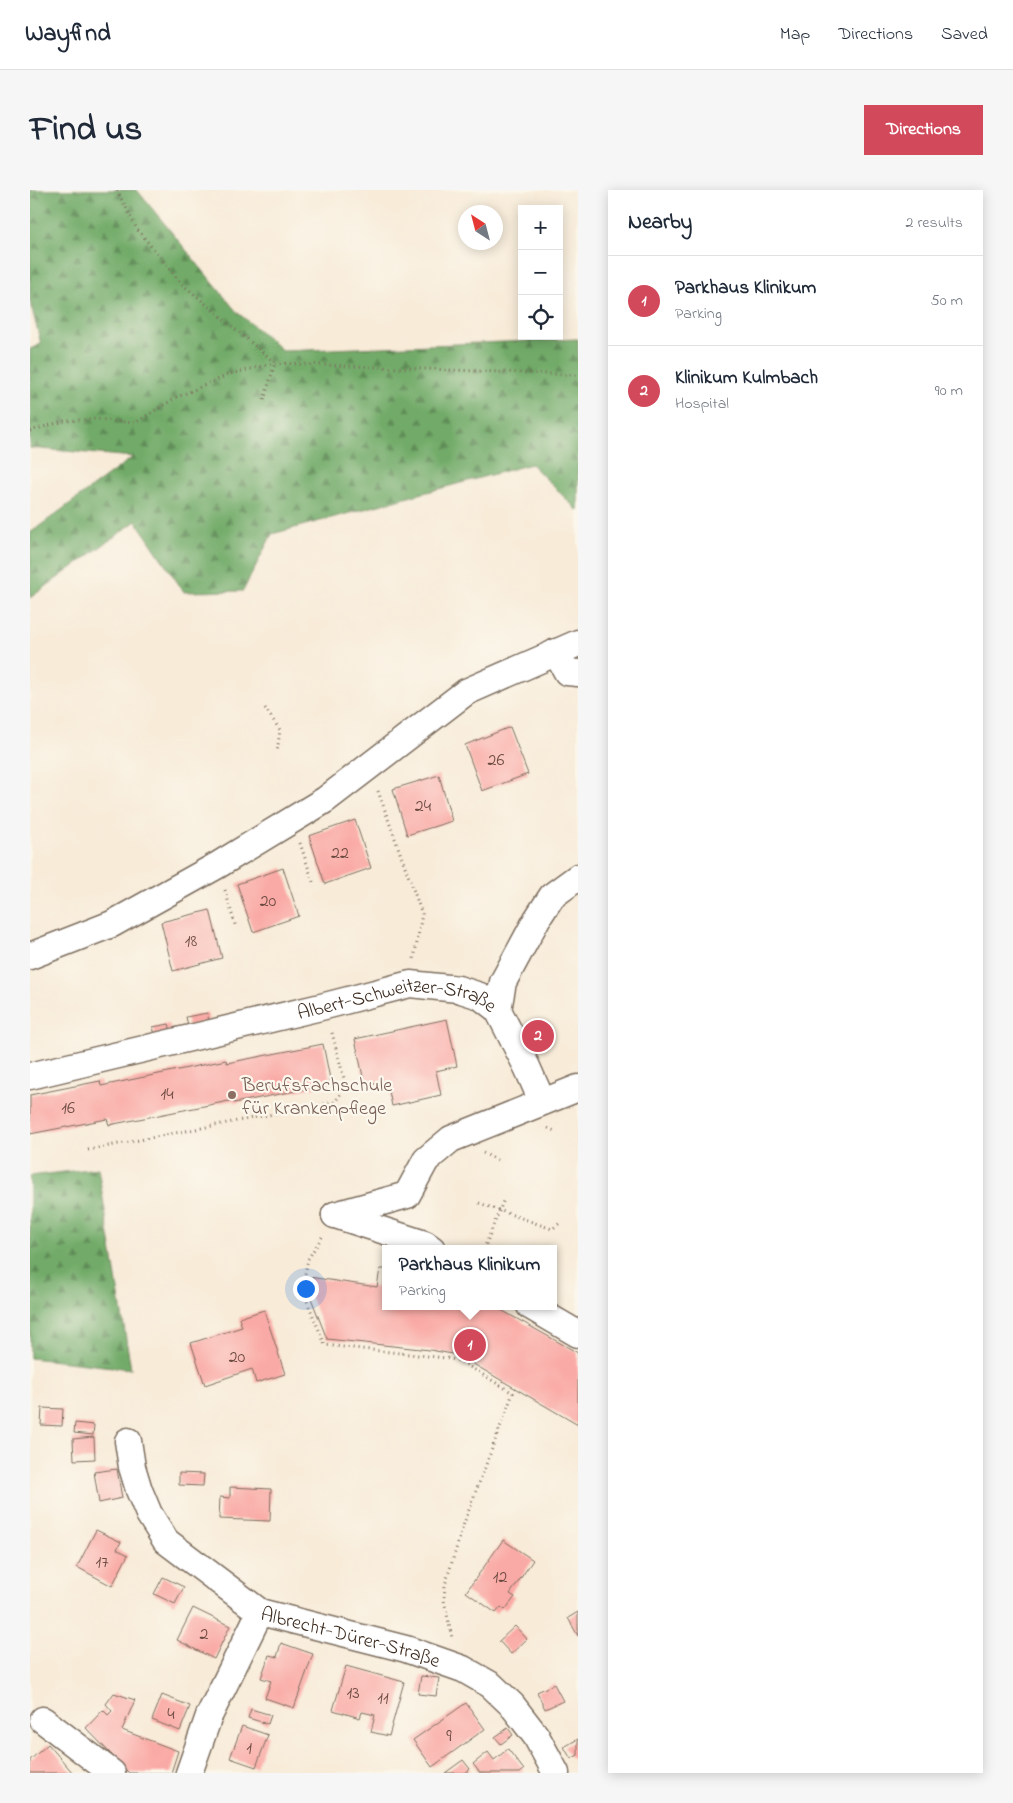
<!DOCTYPE html>
<html lang="en">
<head>
<meta charset="utf-8">
<style>
	:root { --surface:#fff; --page:#f6f6f7; --text:#1f2937; --muted:#747a83; --line:#e0e1e3; --accent:#d1495b }
	body { margin:0; font-family:"Indie Flower",sans-serif; background:var(--page); color:var(--text) }
	.controls { position:absolute; right:15px; top:15px; display:grid; overflow:hidden; border-radius:0px; box-shadow:0 2px 12px #0003 }
	.controls button { width:45px; height:45px; display:grid; place-items:center; padding:0; border:0; border-bottom:1px solid var(--line); background:var(--surface); color:var(--text); font:25px sans-serif }
	.compass { position:absolute; left:428px; top:15px; width:45px; height:45px; border-radius:50%; background:var(--surface); box-shadow:0 2px 12px #0003; rotate:324deg }
	.you { position:absolute; left:275px; top:1098px; width:18px; height:18px; margin:-12px; border:4px solid #fff; border-radius:50%; background:#1a73e8; box-shadow:0 0 0 8px #1a73e833 }
	.badge { display:grid; place-items:center; width:32px; height:32px; border-radius:50%; background:var(--accent); color:#fff; font-size:16px; font-weight:700 }
	.pin { position:absolute; translate:-50% -50%; border:2px solid #fff; box-shadow:0 1px 5px #0006 }
	.popup { position:absolute; left:352px; top:1055px; width:175px; height:65px; box-sizing:border-box; display:grid; place-content:center; border-radius:0px; background:var(--surface); filter:drop-shadow(0 1px 4px #0005); font-size:16px; white-space:nowrap; color:var(--muted) }
	.popup b { font-size:19px; color:var(--text) }
	.popup::after { content:''; position:absolute; left:50%; top:100%; margin-left:-10px; border:10px solid transparent; border-top-color:var(--surface) }
	.list { margin:0; padding:0; list-style:none }
	h2 { display:flex; justify-content:space-between; align-items:center; height:65px; margin:0; padding:0 20px; font-size:21px }
	h2 small { font-size:16px; font-weight:400; color:var(--muted) }
	.list li { display:grid; grid-template-columns:32px 1fr auto; gap:15px; align-items:center; box-sizing:border-box; height:90px; padding:0 20px; border-top:1px solid var(--line) }
	.list b { display:block; font-size:19px; white-space:nowrap }
	.list p { margin:0; font-size:16px; white-space:nowrap; color:var(--muted) }
	.list em { font-size:16px; font-style:normal; color:var(--muted) }
	.icon { flex:none; width:28px; height:28px; fill:none; stroke:currentColor; stroke-width:2; stroke-linecap:round; stroke-linejoin:round }
	.map { position:relative; flex:none; width:548px; height:1583px; overflow:hidden; border-radius:0px }
	header { display:flex; align-items:center; gap:30px; box-sizing:border-box; height:70px; padding:0 25px; background:var(--surface); border-bottom:1px solid var(--line) }
	header strong { font-size:24px }
	nav { display:flex; gap:28px; margin-inline-start:auto; font-size:18px }
	.intro { display:flex; align-items:center; justify-content:space-between; box-sizing:border-box; height:120px; padding:0 30px }
	h1 { margin:0; font-size:35px }
	.button { padding:12px 22px; border-radius:0px; background:var(--accent); color:#fff; font-size:18px; font-weight:700 }
	main { display:flex; gap:30px; padding:0 30px }
	aside { flex:1; background:var(--surface); border-radius:0px; box-shadow:0 2px 12px #0003 }
	.map>svg:first-child { display:block }
</style>
</head>
<body>
<header>
<strong>Wayfind</strong>
<nav><a>Map</a><a>Directions</a><a>Saved</a></nav>
</header>
<div class="intro"><h1>Find us</h1><a class="button">Directions</a></div>
<main>
<div class="map">
<svg width="548" height="1583" viewBox="0 0 548 1583">
	<defs>
		<pattern id="forest-firs" width="22" height="20" patternUnits="userSpaceOnUse" patternTransform="scale(1.25)"><rect width="22" height="20" fill="#72ab69"/><path d="M5 1l3.5 6h-7zM16 11l3.5 6h-7z" fill="#5f8b56"/></pattern>
	</defs>
	<rect width="100%" height="100%" fill="#fbf7ec"/>
	<filter id="ink" filterUnits="userSpaceOnUse"><feTurbulence type="fractalNoise" baseFrequency=".02" numOctaves="2"/><feDisplacementMap in="SourceGraphic" scale="10" xChannelSelector="R" yChannelSelector="G"/><feConvolveMatrix kernelMatrix="1 2 1 2 8 2 1 2 1" color-interpolation-filters="sRGB"/></filter>
	<filter id="wash" filterUnits="userSpaceOnUse"><feTurbulence type="fractalNoise" baseFrequency=".0096" numOctaves="4" result="noise"/><feDisplacementMap in="SourceGraphic" scale="20" xChannelSelector="R" yChannelSelector="G"/><feGaussianBlur stdDeviation="1.12" result="paint"/><feColorMatrix in="noise" values="0 0 0 0 0 0 0 0 0 0 0 0 0 0 0 0 0 1.4 0 .05"/><feComposite in="paint" operator="in"/></filter>
	<g filter="url(#wash)">
		<rect width="100%" height="100%" fill="#f8ebd8"/>
		<path fill="url(#forest-firs)" stroke="#566a44" d="M0,0H107L206,121L253,161L548,149V321L501,274L242,344L213,401L154,402L106,331L0,408V343L103,267L0,258V159L11,154L0,111Z
			M68,978L101,1179L0,1168V986Z"/>
		<g id="blocks">
			<path fill="#faaaa6" d="M480,537L498,584L452,601L435,555Z
				M409,585L422,631L377,645L363,599Z
				M325,630L341,678L295,694L279,646Z
				M253,678L269,726L223,742L207,694Z
				M180,720L192,768L143,781L131,732Z
				M177,823L179,831L158,836L156,827Z
				M417,829L427,876L406,881L411,905L362,916L357,891L335,896L325,849Z
				M139,834L141,841L125,845L123,837Z
				M293,854L301,894L204,913V910L79,935L77,929L0,944V905L70,891L71,896L196,870L197,873Z
				M350,1079H356V1116H464L548,1163V1235L428,1165L400,1160L297,1149L277,1098L279,1087L347,1097Z
				M234,1120L255,1184L226,1193L222,1179L175,1195L161,1153L212,1137L209,1128Z
				M12,1218L33,1219L32,1236L11,1235Z
				M45,1233L64,1235L63,1245L44,1243Z
				M64,1247L65,1269L44,1270L43,1249Z
				M87,1279L92,1308L69,1313L64,1282Z
				M149,1283L174,1284L173,1296L149,1295Z
				M200,1297L241,1299L240,1331L189,1329L190,1307L200,1308Z
				M66,1340L91,1352L87,1359L98,1365L82,1396L47,1377Z
				M473,1350L503,1370L480,1404L485,1407L475,1420L471,1417L466,1423L436,1402Z
				M133,1387L154,1397L145,1414L124,1404Z
				M163,1418L200,1436L184,1469L147,1450Z
				M548,1422V1446L538,1428Z
				M485,1436L497,1449L481,1464L469,1451Z
				M251,1453L283,1464L264,1518L235,1508L241,1491L231,1488L239,1465L247,1467Z
				M316,1476L374,1492L359,1546L341,1542L345,1525L332,1522L330,1528L303,1520Z
				M391,1486L409,1488L406,1506L388,1504Z
				M524,1494L533,1511L515,1519L507,1502Z
				M84,1503L105,1510L92,1540L148,1561L141,1583H99L56,1538L73,1520L78,1525L82,1521L76,1514Z
				M132,1505L160,1516L150,1541L122,1530Z
				M436,1513L455,1539L402,1577L383,1550Z
				M221,1519L241,1525L238,1534L218,1528Z
				M212,1536L238,1545L226,1577L200,1568Z
				M478,1538L483,1545L471,1554L465,1547Z
				M548,1549V1565L541,1569L534,1557Z
				M18,1554L43,1583H0V1570Z
				M478,1559L494,1580L490,1583H450L443,1574L458,1562L464,1570Z
				M433,1570L440,1579L435,1583H415Z"/>
		</g>
	</g>
	<g filter="url(#ink)">
		<use href="#blocks" fill-opacity="0" stroke="#7d6e5f" stroke-width="1"/>
		<g fill="none" stroke-linecap="round" stroke-linejoin="round">
			<defs>
				<g id="minor">
					<path d="M526,462L537,482L548,483"/>
					<path d="M0,766L82,734L188,675L295,610L436,502L548,453"/>
					<path d="M468,820L473,792L507,729L522,706L548,687"/>
					<path id="s1" d="M0,886L295,816L380,794L428,799L450,806L468,820L497,877L512,911"/>
					<path d="M305,1025L377,1005L396,970L421,949L548,898"/>
					<path d="M305,1025L395,1054L402,1059"/>
					<path d="M500,1116L548,1144"/>
					<path id="s2" d="M98,1251L102,1277L109,1300L119,1324L136,1351L230,1422L376,1459L433,1479L461,1495L482,1515L506,1546L526,1583"/>
					<path d="M13,1530L82,1583"/>
					<path d="M159,1583L179,1526L230,1422"/>
				</g>
			</defs>
			<use href="#minor" stroke="#7d6e5f" stroke-width="29"/>
			<path stroke="#7d6e5f" stroke-width="3" stroke-dasharray="1 4" stroke-linecap="butt" d="M87,0L107,39L151,93L244,172
				M234,210L245,173
				M0,241L34,231L66,229L105,233L145,208L200,184L245,173L548,185
				M235,518L250,540L247,563
				M348,601L392,724L384,769
				M270,653L284,695
				M195,700L206,738
				M518,938L527,942
				M58,960L305,912L316,896L301,839
				M453,963L467,970
				M449,1013L522,1039L530,1033
				M292,1047L278,1069L272,1099L295,1155L416,1168L430,1171L483,1203L434,1333L415,1395L414,1410L422,1448
				M454,1059L474,1009"/>
			<use href="#minor" stroke="#fff" stroke-width="26"/>
		</g>
	</g>
	<circle fill="#8d6e63" stroke="#fbf7ec" stroke-width="2" cx="202" cy="905" r="5"/>
	<g text-anchor="middle" stroke-width="4.5" stroke-linejoin="round" paint-order="stroke">
		<g font-size="18" fill="#6b4a40">
			<text x="466" y="575">26</text>
			<text x="393" y="621">24</text>
			<text x="310" y="668">22</text>
			<text x="238" y="716">20</text>
			<text x="161" y="756">18</text>
			<text x="137" y="909">14</text>
			<text x="38" y="923">16</text>
			<text x="207" y="1172">20</text>
			<text x="72" y="1377">17</text>
			<text x="470" y="1392">12</text>
			<text x="174" y="1449">2</text>
			<text x="323" y="1508">13</text>
			<text x="353" y="1513">11</text>
			<text x="141" y="1529">4</text>
			<text x="419" y="1551">9</text>
			<text x="219" y="1563">1</text>
		</g>
		<g font-size="20" fill="#3b2a1e" stroke="#fbf7ec">
			<text dy="7" stroke="none"><textPath href="#s1" startOffset="378">Albert-Schweitzer-Straße</textPath></text>
			<text dy="7" stroke="none"><textPath href="#s2" startOffset="320">Albrecht-Dürer-Straße</textPath></text>
		</g>
		<g font-size="20" fill="#785e54" stroke="#fbf7ec" text-anchor="start">
			<text x="212" y="901">Berufsfachschule<tspan x="212" dy="23">für Krankenpflege</tspan></text>
		</g>
	</g>
</svg>
<div class="controls">
<button>+</button>
<button>−</button>
<button><svg class="icon" aria-label="locate" viewBox="0 0 24 24"><circle cx="12" cy="12" r="6"/><path d="M12 2v4M12 18v4M2 12h4M18 12h4"/></svg></button>
</div>
<svg class="compass" viewBox="-18 -18 36 36"><path d="M0-13l5 13h-10z" fill="#e53935"/><path d="M0 13l5-13h-10z" fill="#747a83"/></svg>
<div class="you"></div>
<div class="pin badge" style="left:440px;top:1155px">1</div>
<div class="popup"><b>Parkhaus Klinikum</b>Parking</div>
<div class="pin badge" style="left:508px;top:846px">2</div>
</div>
<aside>
<h2>Nearby<small>2 results</small></h2>
<ul class="list">
<li><span class="badge">1</span><div><b>Parkhaus Klinikum</b><p>Parking</p></div><em>50 m</em></li>
<li><span class="badge">2</span><div><b>Klinikum Kulmbach</b><p>Hospital</p></div><em>90 m</em></li>
</ul>
</aside>
</main>
</body>
</html>
